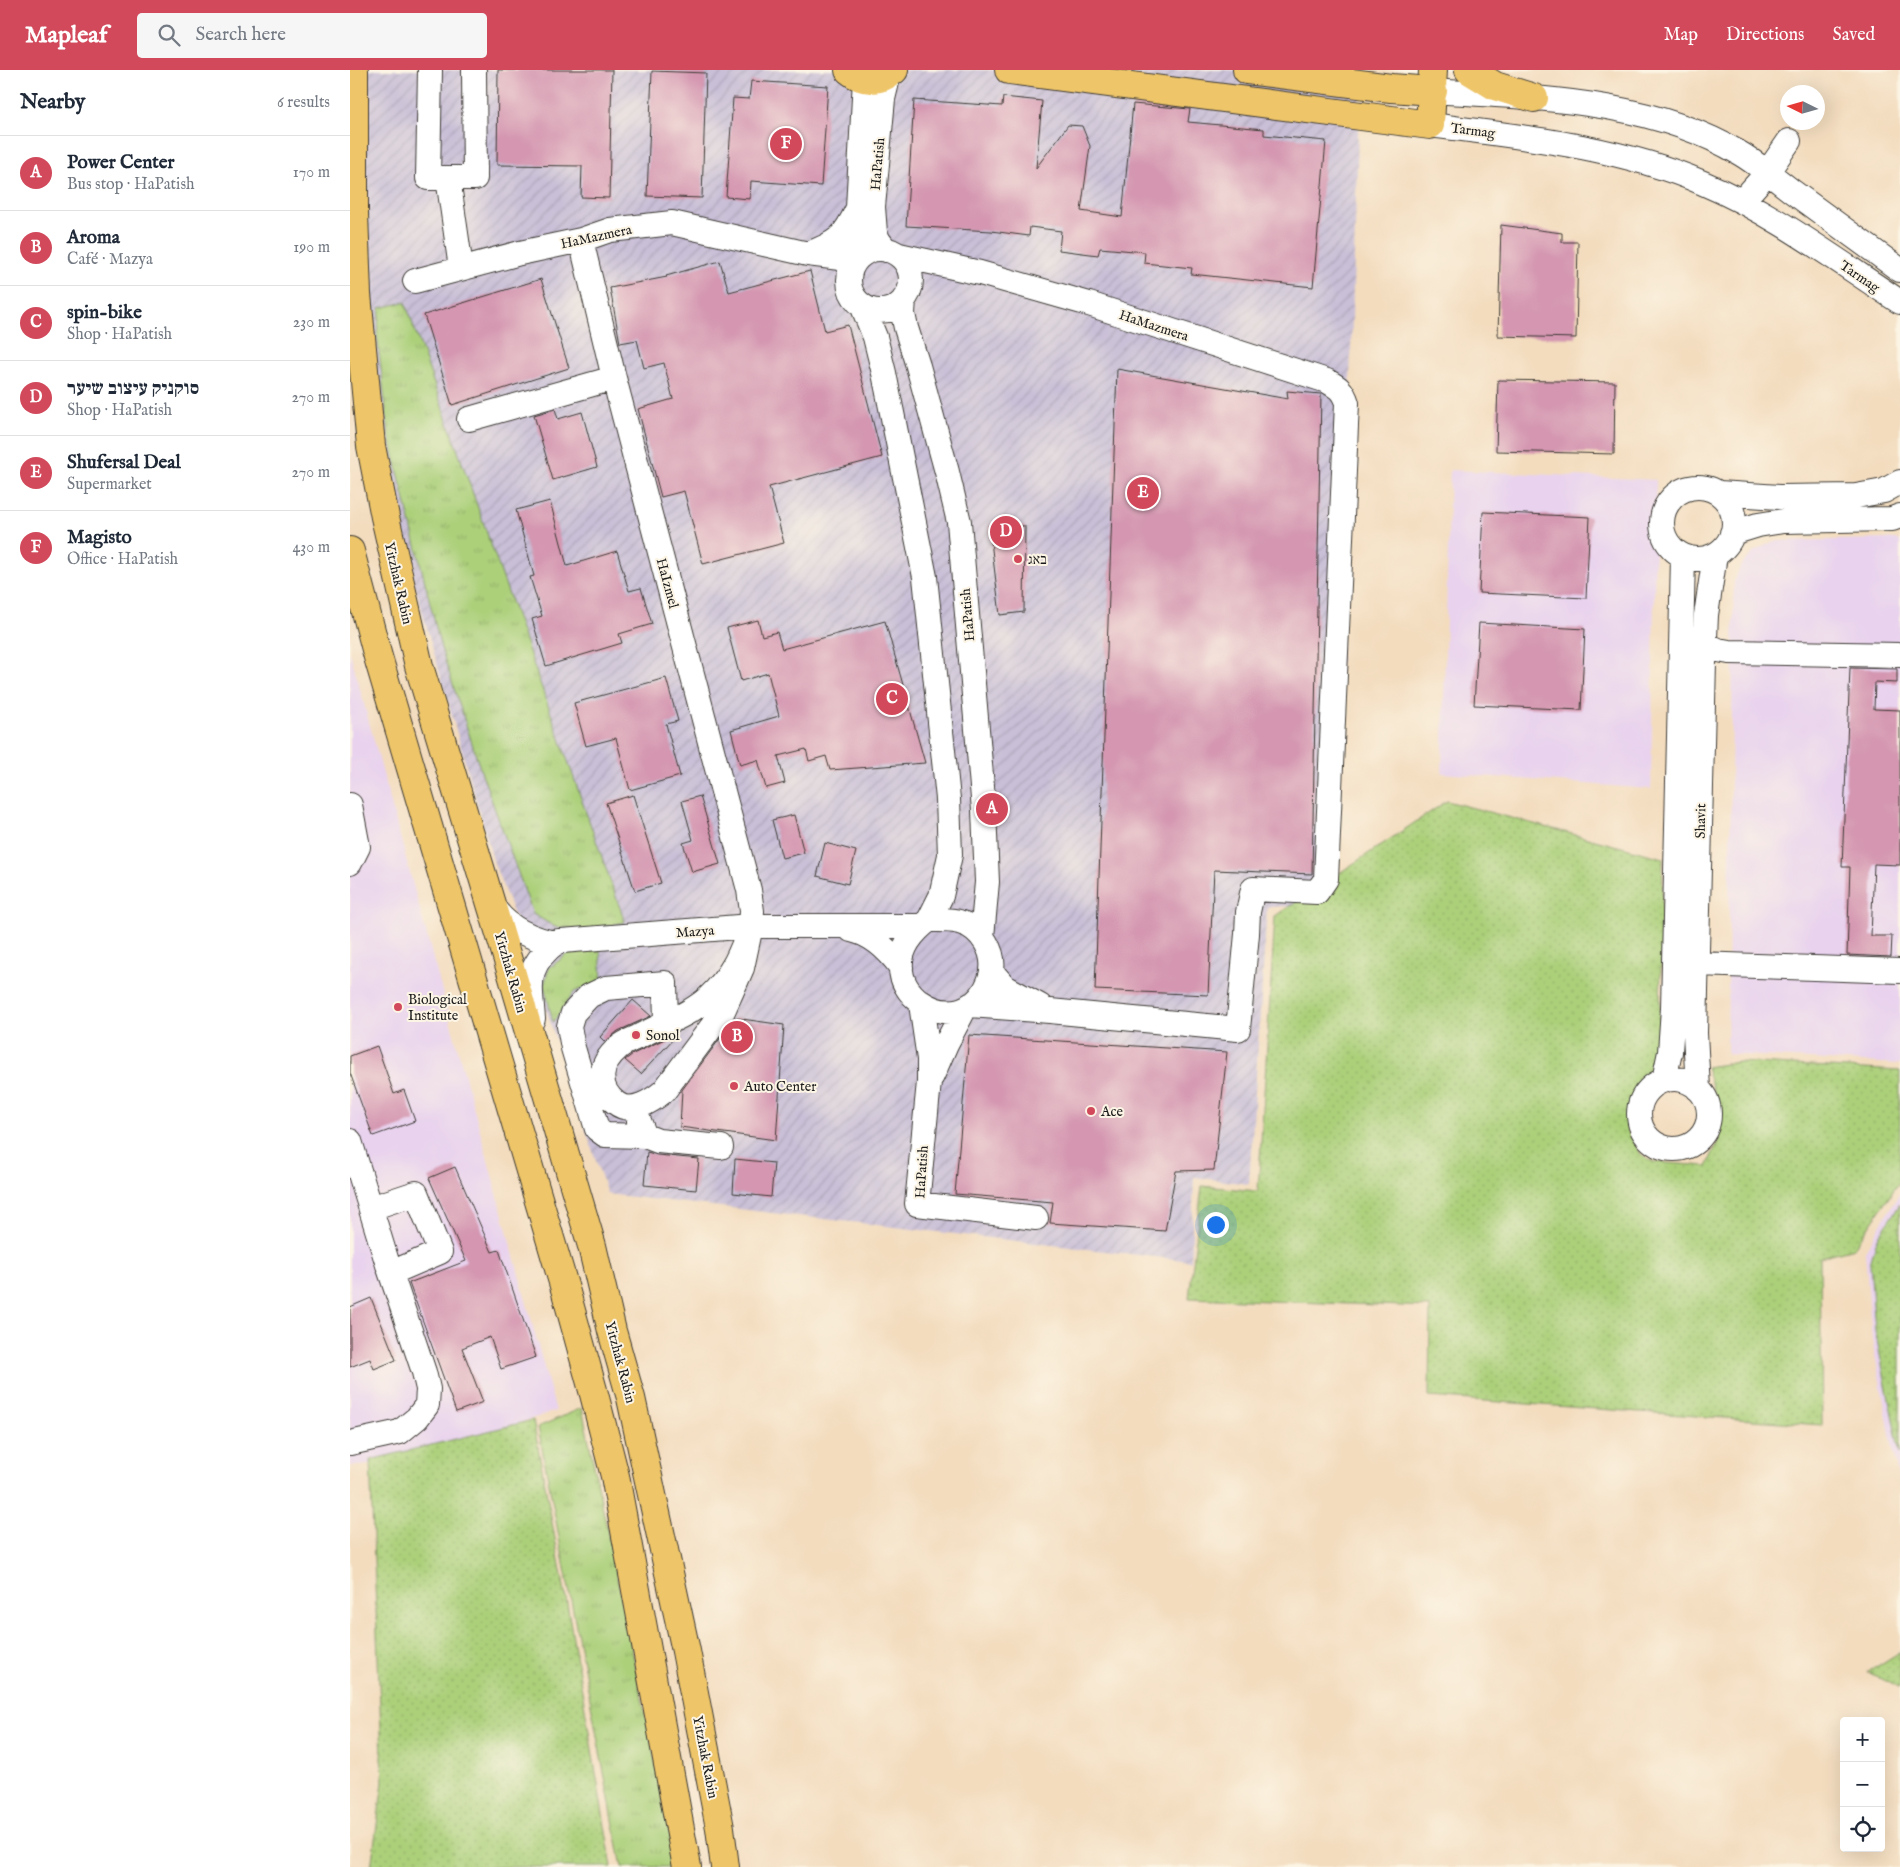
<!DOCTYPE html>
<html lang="en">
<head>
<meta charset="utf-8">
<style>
	:root { --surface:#fff; --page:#f6f6f7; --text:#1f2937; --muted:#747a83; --line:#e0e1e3; --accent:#d1495b }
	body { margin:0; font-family:"IM FELL English","Frank Ruhl Libre",serif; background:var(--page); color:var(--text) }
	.controls { position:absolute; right:15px; bottom:15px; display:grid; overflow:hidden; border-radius:5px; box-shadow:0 5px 20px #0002 }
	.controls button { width:45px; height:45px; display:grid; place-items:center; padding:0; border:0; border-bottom:1px solid var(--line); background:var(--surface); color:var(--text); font:25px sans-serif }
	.compass { position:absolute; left:1430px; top:15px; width:45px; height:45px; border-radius:50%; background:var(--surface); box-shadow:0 5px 20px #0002; rotate:275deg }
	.you { position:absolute; left:865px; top:1154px; width:18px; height:18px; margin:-12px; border:4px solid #fff; border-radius:50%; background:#1a73e8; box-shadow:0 0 0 8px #1a73e833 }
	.badge { display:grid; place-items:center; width:32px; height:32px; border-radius:50%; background:var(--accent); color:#fff; font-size:16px; font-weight:700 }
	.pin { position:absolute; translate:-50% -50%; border:2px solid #fff; box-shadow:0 1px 5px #0006 }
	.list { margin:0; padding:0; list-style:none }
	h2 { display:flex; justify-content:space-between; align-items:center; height:65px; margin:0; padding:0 20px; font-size:21px }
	h2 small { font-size:16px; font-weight:400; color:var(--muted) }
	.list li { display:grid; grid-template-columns:32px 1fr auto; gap:15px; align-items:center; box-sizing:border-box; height:75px; padding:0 20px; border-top:1px solid var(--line) }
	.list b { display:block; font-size:19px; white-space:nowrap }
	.list p { margin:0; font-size:16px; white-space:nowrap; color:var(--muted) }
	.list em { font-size:16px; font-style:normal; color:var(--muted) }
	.icon { flex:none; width:28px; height:28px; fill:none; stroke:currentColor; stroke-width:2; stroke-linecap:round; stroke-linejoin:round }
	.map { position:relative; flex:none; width:1550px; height:1797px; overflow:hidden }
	header { display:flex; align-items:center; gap:30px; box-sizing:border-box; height:70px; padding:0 25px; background:var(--accent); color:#fff }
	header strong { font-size:24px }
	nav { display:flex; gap:28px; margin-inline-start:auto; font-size:18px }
	.search { width:350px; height:45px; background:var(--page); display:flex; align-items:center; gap:12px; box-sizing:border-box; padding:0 18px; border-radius:5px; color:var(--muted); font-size:19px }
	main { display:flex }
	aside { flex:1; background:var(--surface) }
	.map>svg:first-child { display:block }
</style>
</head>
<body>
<header>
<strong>Mapleaf</strong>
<div class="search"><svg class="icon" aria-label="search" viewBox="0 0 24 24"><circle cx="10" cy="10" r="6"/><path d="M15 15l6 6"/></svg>Search here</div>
<nav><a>Map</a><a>Directions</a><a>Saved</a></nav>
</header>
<main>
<aside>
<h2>Nearby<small>6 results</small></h2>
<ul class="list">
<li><span class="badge">A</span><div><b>Power Center</b><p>Bus stop · HaPatish</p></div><em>170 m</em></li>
<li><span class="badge">B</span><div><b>Aroma</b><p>Café · Mazya</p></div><em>190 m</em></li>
<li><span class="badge">C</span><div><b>spin-bike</b><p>Shop · HaPatish</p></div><em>230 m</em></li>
<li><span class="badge">D</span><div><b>סוקניק עיצוב שיער</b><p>Shop · HaPatish</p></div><em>270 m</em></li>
<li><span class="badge">E</span><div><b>Shufersal Deal</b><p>Supermarket</p></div><em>270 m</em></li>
<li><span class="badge">F</span><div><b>Magisto</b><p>Office · HaPatish</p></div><em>430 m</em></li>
</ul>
</aside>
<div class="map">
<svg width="1550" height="1797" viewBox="0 0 1550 1797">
	<defs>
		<pattern id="industrial-furrows" width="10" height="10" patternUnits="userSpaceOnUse" patternTransform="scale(1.25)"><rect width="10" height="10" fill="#c9bfd7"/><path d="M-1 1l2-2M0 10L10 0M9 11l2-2" fill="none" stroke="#aca4b8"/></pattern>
		<pattern id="grass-dots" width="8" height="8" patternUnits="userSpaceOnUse" patternTransform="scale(1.25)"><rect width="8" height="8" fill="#acd07a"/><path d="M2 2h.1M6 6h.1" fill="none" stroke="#93b269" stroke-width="1.8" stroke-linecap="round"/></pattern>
		<pattern id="park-tufts" width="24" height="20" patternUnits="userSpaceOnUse" patternTransform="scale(1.25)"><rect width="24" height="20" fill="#acd07a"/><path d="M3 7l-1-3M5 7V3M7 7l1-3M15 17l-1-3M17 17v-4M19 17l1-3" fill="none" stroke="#93b269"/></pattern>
	</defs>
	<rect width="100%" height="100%" fill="#fcf5e5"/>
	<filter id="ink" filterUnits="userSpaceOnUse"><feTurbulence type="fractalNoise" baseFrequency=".02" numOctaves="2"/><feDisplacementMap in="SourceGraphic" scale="10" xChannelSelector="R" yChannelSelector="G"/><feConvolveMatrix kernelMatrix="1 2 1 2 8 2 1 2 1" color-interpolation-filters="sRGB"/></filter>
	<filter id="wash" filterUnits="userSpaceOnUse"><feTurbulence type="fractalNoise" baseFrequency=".0096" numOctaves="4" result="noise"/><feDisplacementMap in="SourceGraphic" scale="20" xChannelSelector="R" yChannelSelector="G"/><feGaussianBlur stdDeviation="1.12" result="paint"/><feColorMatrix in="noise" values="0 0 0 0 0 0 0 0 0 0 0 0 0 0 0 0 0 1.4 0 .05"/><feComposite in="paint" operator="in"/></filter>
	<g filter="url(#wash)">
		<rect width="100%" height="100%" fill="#f3dcbe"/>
		<path fill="#e8d2ee" d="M1100,400L1306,410L1301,719L1092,703Z
			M1545,469L1550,471V994L1377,984L1384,512L1391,495L1405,481L1424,471Z
			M0,582L206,1341L46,1392L0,1396Z
			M1550,1122V1416L1522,1269L1515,1181Z"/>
		<path fill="url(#industrial-furrows)" d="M14,0H979L1010,3L983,834L917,837L899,1114L844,1107L841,1191L257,1124L169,858L144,793L53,474L32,374L19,280Z"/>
		<path fill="url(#grass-dots)" stroke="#64764b" d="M1097,731L1313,788L1309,999L1289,1011L1280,1040L1278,1062L1292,1086L1304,1092L1357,1096L1370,1067L1367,1033L1356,997L1389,992L1550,1001V1111L1504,1178L1470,1187L1472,1355L1079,1327L1080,1237L839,1228L852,1116L908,1121L925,846Z
			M1550,1134V1384L1525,1260L1520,1194L1527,1169Z
			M183,1350L217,1533L262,1797H21L33,1712L20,1390Z
			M1550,1582V1619L1518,1602Z"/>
		<path fill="url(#park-tufts)" stroke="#64764b" d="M55,232L275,852L236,860L205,857L183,844L131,701L91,578L39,365L27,265L30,238Z
			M250,879L252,911L224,922L203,952L194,915L199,898L219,883Z
			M232,1338L327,1797H272L188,1357Z"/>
		<g id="blocks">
			<path fill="#d496b0" d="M148,0H262L259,128L231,127L232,96L147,95Z
				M302,1L356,3L352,128L297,126Z
				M401,11L478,16L471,116L401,111L400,129L376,127L383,28L399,29Z
				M653,27L692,31L686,98L718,55L732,56L740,76L731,141L772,147L783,34L840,39L838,52L914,59V65L976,71L963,217L841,204L842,198L794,193L795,182L750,178L748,185L709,180L711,161L680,157L679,166L641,161L556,156L564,30L652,36Z
				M1151,155L1212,163V172H1228L1226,268L1148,266Z
				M370,191L379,222L460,201L475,261L498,255L532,387L419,417L434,473L353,494L334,421L311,427L288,339L323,329L314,293L294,298L287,270L270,273L260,218L317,207L316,206Z
				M191,209L219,298L102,335L74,245Z
				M767,299L938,329L937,321L971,324L962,804L864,800L858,925L745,920Z
				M1148,310L1265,312L1264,384L1146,381Z
				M205,339L208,349L232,342L247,397L203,410L184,345Z
				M200,431L217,496L267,481L279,521L291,518L302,554L269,564L272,573L196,596L182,549L192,546L180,507L184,506L166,440Z
				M1133,442L1240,447L1236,528L1129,523Z
				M639,455L675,456L674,542L650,545Z
				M408,550L412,566L427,562L432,579L535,551L575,693L480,700L476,686L459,691L456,679L428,686L435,713L416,718L408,690L390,695L381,660L429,646L418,603L391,611L377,558Z
				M1129,553L1235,559L1231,640L1124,635Z
				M1500,598L1547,599V613L1525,612L1524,639L1550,640V795L1524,794L1521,866H1542L1541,887L1497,885L1500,797H1492Z
				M316,608L328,651L316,654L330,706L280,720L266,668L236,676L224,633Z
				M283,725L311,813L285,821L256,733Z
				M350,726L370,794L342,802L333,773L343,770L332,731Z
				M444,745L454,783L432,788L422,750Z
				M475,773L506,781L498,814L467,806Z
				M283,930L301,946L268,961L255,972L250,967Z
				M385,948L434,955L426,1070L330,1057L332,1020Z
				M323,965L325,967L291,1004L275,990L283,984Z
				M619,965L877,982L864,1100L826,1101L815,1161L700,1153L703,1132L605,1124Z
				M27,976L44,1024L54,1020L65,1051L23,1066L0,1003V986Z
				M297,1082L307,1085L349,1089L346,1120L294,1115Z
				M385,1089L424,1093L421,1127L383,1123Z
				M105,1097L142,1182L149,1180L186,1287L151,1299L140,1267L112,1278L133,1332L106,1342L59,1213L116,1191L79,1108Z
				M21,1228L46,1290L24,1299L20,1289L0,1297V1237Z"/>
		</g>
	</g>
	<g filter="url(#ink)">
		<use href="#blocks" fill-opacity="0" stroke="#3c3934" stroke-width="1"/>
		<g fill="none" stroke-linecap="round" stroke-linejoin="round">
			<defs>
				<path id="minor" d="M80,0L78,108H125L124,0
					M1083,21C1186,28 1299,29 1391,84C1409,95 1426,109 1443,122C1479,148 1514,174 1550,200
					M1080,55C1172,67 1267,76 1353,113C1424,143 1486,190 1550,232
					M98,108L111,198
					M1392,131L1417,103L1439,71
					M231,170L264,308L399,820L402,841L401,856L392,898L381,923L372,943L314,1021C302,1031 281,1045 266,1033C246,1017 249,994 268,978C273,973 281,970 288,967C311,955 339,945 358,928C382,906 390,885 401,856
					M499 210a31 31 0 1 1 62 0a31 31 0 1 1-62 0Z
					M536,180L529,171L525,163L523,137L533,29L539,4
					M458,184C487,173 494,168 507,140
					M549,185L630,203L739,234L977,311C988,317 993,320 997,333L976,809L967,822L903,819L898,842L897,864L888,959L700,941L620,935
					M509,187L508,138L515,9
					M65,211L170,183L231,170L260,160L322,153L458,184L506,190
					M554,229L553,244L556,258L568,296L597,402L609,452L634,740L637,812L632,867
					M512,235L525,267L534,303L575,507L598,729L600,785L591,826L579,850
					M119,349L264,308
					M1312 453a36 36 0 1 1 72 0a36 36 0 1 1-72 0Z
					M1369,423L1429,427L1506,426L1534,421L1550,412
					M1382,463L1408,455L1433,451L1542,449L1550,446
					M1355,574L1368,580L1379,582L1550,585
					M0,735L8,777L0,793
					M141,833C153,855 175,866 199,872L401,856H571
					M579,850C589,850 600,849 609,852C632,858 647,883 641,906C617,987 497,912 579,850Z
					M501,860C522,864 539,881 551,897
					M1347,894L1550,901
					M642,902L655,917L690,936
					M571,934L579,989V1012L567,1134L686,1148
					M183,949C180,911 175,896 208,871
					M582,1006L596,974L615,938
					M1289 1044a35 35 0 1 1 70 0a35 35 0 1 1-70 0Z
					M1314,1010L1320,982L1323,938L1333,486
					M1348,1019L1345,963L1354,592L1356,545L1365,485
					M289,1051L295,1066L308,1071L371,1077
					M295,1066L255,1065L247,1059L223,978L219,956L223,943L239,926L256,918L315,913L316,952
					M0,1071L38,1195L74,1302L78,1319L77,1335L67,1348L50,1362L0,1373
					M21,1138L66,1123L90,1182L41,1203"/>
				<path id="major" d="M4,0V144L7,224L21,376L35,447L69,596L154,877L242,1176L262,1261L281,1328L336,1581L370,1758L375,1797
					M499,0C513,12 530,12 544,0
					M659,0L1080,55L1083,0
					M897,0L1041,18L1083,21
					M1119,0L1145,16L1184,28
					M0,481L28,587L215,1219L244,1324L265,1406L337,1797"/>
			</defs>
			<use href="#minor" stroke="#3c3934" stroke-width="26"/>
			<use href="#major" stroke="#3c3934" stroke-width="30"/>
			<use href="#minor" stroke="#fff" stroke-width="24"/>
			<use href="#major" stroke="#eec569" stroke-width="28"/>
		</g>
	</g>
	<g fill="#d1495b" stroke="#fcf5e5" stroke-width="2">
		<circle cx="668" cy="489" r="5"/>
		<circle cx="48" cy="937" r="5"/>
		<circle cx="286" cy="965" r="5"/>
		<circle cx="384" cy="1016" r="5"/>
		<circle cx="741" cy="1041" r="5"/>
	</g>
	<g text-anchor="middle" stroke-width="4" stroke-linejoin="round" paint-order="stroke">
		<g font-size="14" fill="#1c1c1c" stroke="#fcf5e5">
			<text transform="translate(1123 60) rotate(7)" y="5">Tarmag</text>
			<text transform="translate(527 94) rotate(-85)" y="5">HaPatish</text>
			<text transform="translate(246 166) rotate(-12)" y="5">HaMazmera</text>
			<text transform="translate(1510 206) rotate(34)" y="5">Tarmag</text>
			<text transform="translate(804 255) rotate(18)" y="5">HaMazmera</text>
			<text transform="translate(49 513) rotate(77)" y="5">Yitzhak Rabin</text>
			<text transform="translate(318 513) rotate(75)" y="5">HaIzmel</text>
			<text transform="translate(617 545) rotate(-95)" y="5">HaPatish</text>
			<text transform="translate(1350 751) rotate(-89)" y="5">Shavit</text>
			<text transform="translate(345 861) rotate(-4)" y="5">Mazya</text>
			<text transform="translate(161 902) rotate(74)" y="5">Yitzhak Rabin</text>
			<text transform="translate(571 1102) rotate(-86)" y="5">HaPatish</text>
			<text transform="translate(271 1292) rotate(75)" y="5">Yitzhak Rabin</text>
			<text transform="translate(356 1687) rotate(79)" y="5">Yitzhak Rabin</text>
		</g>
		<g font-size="14" fill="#1c1c1c" stroke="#fcf5e5" text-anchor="start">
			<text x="678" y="494">באג</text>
			<text x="58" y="934">Biological<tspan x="58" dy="16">Institute</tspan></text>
			<text x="296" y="970">Sonol</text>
			<text x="394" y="1021">Auto Center</text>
			<text x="751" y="1046">Ace</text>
		</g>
	</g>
</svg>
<div class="controls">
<button>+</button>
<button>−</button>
<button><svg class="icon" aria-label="locate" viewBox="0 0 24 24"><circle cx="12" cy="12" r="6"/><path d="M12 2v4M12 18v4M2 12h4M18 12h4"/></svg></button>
</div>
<svg class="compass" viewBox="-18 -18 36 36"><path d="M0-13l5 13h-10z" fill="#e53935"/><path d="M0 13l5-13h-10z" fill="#747a83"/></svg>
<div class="you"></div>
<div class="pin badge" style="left:642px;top:739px">A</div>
<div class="pin badge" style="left:387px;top:967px">B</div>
<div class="pin badge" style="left:542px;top:629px">C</div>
<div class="pin badge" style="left:656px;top:462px">D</div>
<div class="pin badge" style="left:793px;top:423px">E</div>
<div class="pin badge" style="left:436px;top:74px">F</div>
</div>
</main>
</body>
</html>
